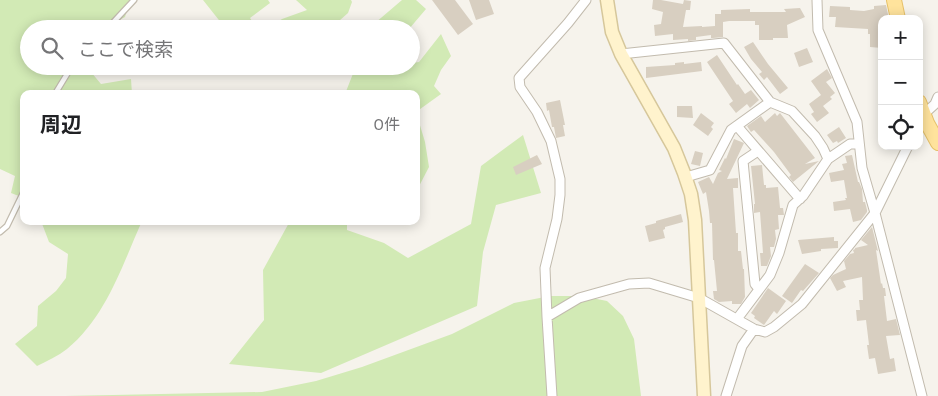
<!DOCTYPE html>
<html lang="ja">
<head>
<meta charset="utf-8">
<style>
	:root { --surface:#fff; --page:#f2f2f2; --text:#202124; --muted:#757577; --line:#e0e0e0 }
	body { margin:0; font-family:Commissioner,"Noto Sans JP",sans-serif; background:var(--page); color:var(--text) }
	.controls { position:absolute; right:15px; top:15px; display:grid; overflow:hidden; border-radius:10px; box-shadow:0 2px 12px #0003 }
	.controls button { width:45px; height:45px; display:grid; place-items:center; padding:0; border:0; border-bottom:1px solid var(--line); background:var(--surface); color:var(--text); font:25px sans-serif }
	.list { margin:0; padding:0; list-style:none }
	h2 { display:flex; justify-content:space-between; align-items:center; height:65px; margin:0; padding:0 20px; font-size:21px }
	h2 small { font-size:16px; font-weight:400; color:var(--muted) }
	.icon { flex:none; width:28px; height:28px; fill:none; stroke:currentColor; stroke-width:2; stroke-linecap:round; stroke-linejoin:round }
	.map { position:relative; flex:none; width:938px; height:396px; overflow:hidden }
	.search { position:absolute; background:var(--surface); box-shadow:0 2px 12px #0003; left:20px; top:20px; width:400px; height:55px; display:flex; align-items:center; gap:12px; box-sizing:border-box; padding:0 18px; border-radius:28px; color:var(--muted); font-size:19px }
	.panel { position:absolute; background:var(--surface); box-shadow:0 2px 12px #0003; left:20px; top:90px; width:400px; height:135px; border-radius:10px }
	.map>svg:first-child { display:block }
</style>
</head>
<body>
<div class="map">
<svg width="938" height="396" viewBox="0 0 938 396">
	<rect width="100%" height="100%" fill="#f6f3ec"/>
	<path fill="#d2eab5" d="M0,0H130L125,17L103,29H29V66H86L101,84L131,79L132,94H24V198L11,193L15,176L0,169Z
		M203,0H268L270,3L250,18L254,24L248,29H226Z
		M296,0H351L352,2L348,13L330,29H267L282,19L307,10Z
		M402,0H416L426,9L409,29H368Z
		M441,34L451,56L441,70L434,86L441,94L416,112L425,142L429,167L416,192V94H345L356,66H411V63L419,62Z
		M523,135L541,193L496,205L483,252L477,306L321,373L229,364L264,320L263,270L290,221H347V230L384,243L408,258L471,224L481,166Z
		M41,221H142C122,266 106,317 67,349C58,356 47,361 37,366L15,344L37,326L38,306L56,291L66,278L68,254L49,242Z
		M550,296H582L607,301L623,316L634,339L641,396H65L262,392L316,381L362,367L452,334L514,303Z"/>
	<path fill="#d8cfc1" d="M432,0H455L473,24L458,35Z
		M469,0H489L494,14L476,20Z
		M653,0H661L683,4L684,0L691,1L690,10H686L683,27L702,26V27L715,26V14H721V10L750,9V12H786L784,9L800,8L805,17L787,25L788,38H773V40H759V25H755V21H729L723,22V37L713,38H711V35L696,37V40L688,41V39L673,40V34L655,36L654,25L661,24L663,12L652,9Z
		M886,5L889,19H882V48L870,47V34H868V29L835,27L836,17H829L830,6L850,7V10L864,11L874,9V6Z
		M753,42L768,64L788,88L780,94L767,77L764,80L759,74L762,72L751,59L744,47Z
		M807,48L813,62L799,67L794,53Z
		M717,55L737,85L738,84L745,94L751,90L759,100L750,108L747,104L736,113L729,104L733,101L707,62Z
		M684,62V64L701,62L702,71L646,78V67L675,65V63Z
		M827,69L832,78L826,82L835,93L830,97L832,99L823,106L829,113L817,122L811,114L814,112L809,104L821,95L811,81Z
		M560,100L565,125H563L565,136L556,138L554,127H552L549,110L547,111L546,103Z
		M677,106H692L693,118L677,117Z
		M701,113L714,123L711,127L713,129L708,136L693,125Z
		M775,113L777,116L780,113L815,158L805,164L819,161L793,182L789,177L791,175L774,152L754,130L751,132L747,126L761,116L765,122Z
		M839,127L846,138L838,143L837,141L833,143L827,135Z
		M734,139L744,143L727,179L738,178V188H733L736,233H738V251H741L743,269H744L745,297L741,304H732V301L719,302L714,299L713,291H717L714,260H713L712,223H710L709,211L706,192L703,194L698,182L709,177L713,184L718,173L722,171L719,170L725,158L726,159Z
		M695,151L703,153L700,166L691,164Z
		M537,155L542,164L516,175L513,167Z
		M852,155L858,182H859L862,189L863,202H865L867,210V212L861,220L853,222L850,209L834,211L833,202L846,200L845,198H847L844,180L831,182L829,173L844,170L842,164L847,163L845,156Z
		M762,165L764,185H766V188L778,187L780,208H783L784,215H778L779,229L775,230L776,239L774,247H770L771,256L767,266H761L760,253H763L760,212L754,213V204H755L751,166Z
		M681,214L683,222L665,227V229L663,230L665,238L649,242L645,226L656,223V221Z
		M872,227L878,251L876,250L881,284L882,283L883,288H885L886,296H884L887,321L896,319L900,335L886,336L890,359L894,358L896,371L878,374L875,358L869,359L867,345H869L866,320L857,321L856,310H860L859,300H863L862,277L843,281L846,287L837,291L830,278L833,275L846,269L844,261L850,254L854,253L853,250L855,249V248L868,245L861,240Z
		M834,237V241H838V248L821,249V251L802,254L798,240Z
		M805,264L819,273L803,291L801,290L792,303L782,296Z
		M768,288L786,301L777,314L774,311L764,325L754,318L755,316L751,313Z"/>
	<g fill="none" stroke-linecap="round" stroke-linejoin="round">
		<defs>
			<path id="lane" d="M107,29L134,0
				M55,94L72,66
				M0,232L7,226L24,191"/>
			<path id="street" d="M817,0L818,30L857,122L862,168L875,213L922,396
				M621,54L724,43L770,102L792,111L815,136L823,148L828,159L850,144H859
				M924,114L935,104L938,97
				M737,126L800,199
				M758,151L743,161L755,284L759,289
				M686,177L710,170L731,130L770,102
				M547,317L579,298L629,284L649,283L699,298L754,329L765,332L774,327L802,304L875,213L908,146
				M737,319L770,275L779,253L793,205L803,196L828,159
				M552,396L547,317L545,268L557,219L560,195V179L551,141L537,112L520,87L519,78L568,23L586,0
				M726,396L742,346L754,329"/>
			<path id="secondary" d="M607,0L612,32L621,54L674,148L684,173L691,194L695,220L704,396"/>
			<path id="primary" d="M894,0L898,19
				M919,102L927,123L938,143"/>
		</defs>
		<use href="#lane" stroke="#c2bbae" stroke-width="7"/>
		<use href="#street" stroke="#c2bbae" stroke-width="11"/>
		<use href="#secondary" stroke="#d6c79b" stroke-width="15"/>
		<use href="#primary" stroke="#e6c16a" stroke-width="16"/>
		<use href="#lane" stroke="#fff" stroke-width="4.5"/>
		<use href="#street" stroke="#fff" stroke-width="9"/>
		<use href="#secondary" stroke="#fff3cd" stroke-width="12"/>
		<use href="#primary" stroke="#ffe39c" stroke-width="14"/>
	</g>
</svg>
<div class="controls">
<button>+</button>
<button>−</button>
<button><svg class="icon" aria-label="locate" viewBox="0 0 24 24"><circle cx="12" cy="12" r="6"/><path d="M12 2v4M12 18v4M2 12h4M18 12h4"/></svg></button>
</div>
<div class="search"><svg class="icon" aria-label="search" viewBox="0 0 24 24"><circle cx="10" cy="10" r="6"/><path d="M15 15l6 6"/></svg>ここで検索</div>
<section class="panel">
<h2>周辺<small>0件</small></h2>
<ul class="list">
</ul>
</section>
</div>
</body>
</html>
